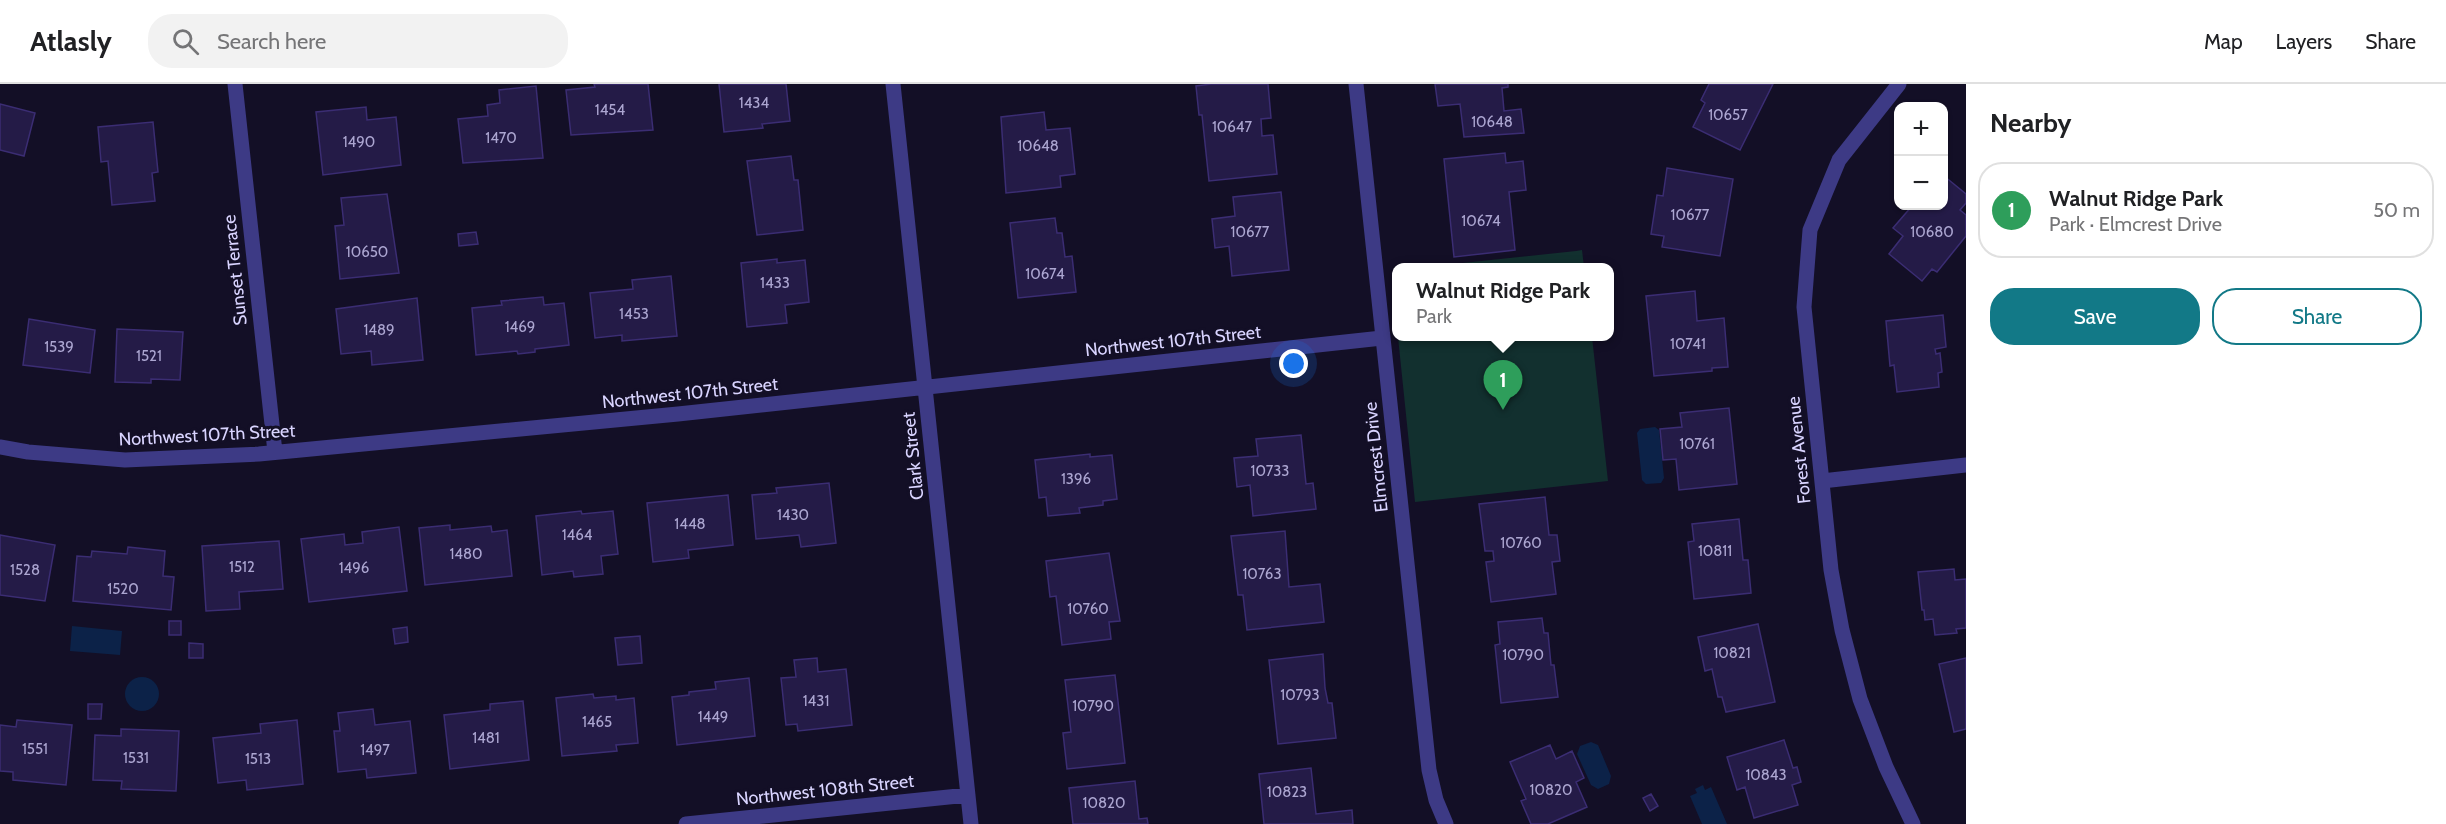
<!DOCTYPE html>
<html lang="en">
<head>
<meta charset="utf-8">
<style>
	:root { --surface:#fff; --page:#f2f2f2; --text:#202124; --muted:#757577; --line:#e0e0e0; --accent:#127987 }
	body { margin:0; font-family:Cabin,sans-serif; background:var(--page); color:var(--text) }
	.controls { position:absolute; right:18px; top:18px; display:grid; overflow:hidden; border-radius:12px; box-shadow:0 2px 4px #0004 }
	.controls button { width:54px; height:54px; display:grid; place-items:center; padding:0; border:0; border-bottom:2px solid var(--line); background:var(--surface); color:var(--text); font:30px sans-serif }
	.you { position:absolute; left:1294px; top:280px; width:21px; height:21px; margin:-15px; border:4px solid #fff; border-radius:50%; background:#1a73e8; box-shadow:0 0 0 9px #1a73e833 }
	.badge { display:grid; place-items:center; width:39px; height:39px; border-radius:50%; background:var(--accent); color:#fff; font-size:20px; font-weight:700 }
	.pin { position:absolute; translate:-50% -50px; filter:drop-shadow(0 2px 3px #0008) }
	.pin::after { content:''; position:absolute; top:32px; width:21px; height:18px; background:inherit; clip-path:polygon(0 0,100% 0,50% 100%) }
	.popup { position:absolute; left:1392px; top:179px; width:222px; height:78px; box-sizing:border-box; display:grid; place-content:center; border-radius:12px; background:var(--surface); filter:drop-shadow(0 2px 4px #0005); font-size:20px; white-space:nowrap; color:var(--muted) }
	.popup b { font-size:22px; color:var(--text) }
	.popup::after { content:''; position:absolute; left:50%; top:100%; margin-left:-12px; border:12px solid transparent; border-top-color:var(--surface) }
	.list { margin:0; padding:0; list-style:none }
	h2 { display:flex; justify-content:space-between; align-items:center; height:78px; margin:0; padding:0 24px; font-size:26px }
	h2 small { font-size:20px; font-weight:400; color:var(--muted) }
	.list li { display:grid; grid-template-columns:39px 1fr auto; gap:18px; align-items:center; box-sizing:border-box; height:96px; margin:0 12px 12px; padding:0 12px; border:2px solid var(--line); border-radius:24px }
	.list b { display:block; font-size:22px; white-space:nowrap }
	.list p { margin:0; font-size:20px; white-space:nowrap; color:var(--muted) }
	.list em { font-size:20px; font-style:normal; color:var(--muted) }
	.actions { display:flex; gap:12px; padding:18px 24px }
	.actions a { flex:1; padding:14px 0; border:2px solid var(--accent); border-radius:24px; text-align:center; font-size:21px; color:var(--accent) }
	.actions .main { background:var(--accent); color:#fff }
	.icon { flex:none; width:33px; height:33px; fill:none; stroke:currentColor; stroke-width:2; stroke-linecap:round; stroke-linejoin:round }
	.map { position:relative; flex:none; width:1966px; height:740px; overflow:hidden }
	header { display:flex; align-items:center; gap:36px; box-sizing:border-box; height:84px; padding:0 30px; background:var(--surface); border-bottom:2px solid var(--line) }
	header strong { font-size:28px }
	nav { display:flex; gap:33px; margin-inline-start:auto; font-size:21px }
	.search { width:420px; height:54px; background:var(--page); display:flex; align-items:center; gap:15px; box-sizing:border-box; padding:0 21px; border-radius:24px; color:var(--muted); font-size:22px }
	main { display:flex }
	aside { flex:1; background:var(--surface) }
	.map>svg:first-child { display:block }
</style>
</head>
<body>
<header>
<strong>Atlasly</strong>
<div class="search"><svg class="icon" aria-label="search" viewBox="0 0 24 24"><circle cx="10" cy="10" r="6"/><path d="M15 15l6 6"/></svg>Search here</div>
<nav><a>Map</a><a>Layers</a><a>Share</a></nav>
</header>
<main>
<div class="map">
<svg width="1966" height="740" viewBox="0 0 1966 740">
	<rect width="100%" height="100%" fill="#130f26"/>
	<path fill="#12302f" d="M1582,166L1584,183H1425L1576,167Z
		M1398,253H1592L1608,397L1415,418Z"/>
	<path fill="#0c2248" d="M1655,343L1659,346L1664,394L1661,399L1646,400L1642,396L1637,349L1640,345Z
		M72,542L122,547L120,571L70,567Z
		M125 610a17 17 0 1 1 34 0a17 17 0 1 1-34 0Z
		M1591,658L1598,661L1611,692L1609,700L1598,705L1591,701L1577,670L1580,662Z
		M1703,701L1705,706L1711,703L1727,740H1702L1690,712L1697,709L1695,705Z"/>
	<path fill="#241b47" stroke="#3b2d73" stroke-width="1.5" d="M594,0H648L653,46L571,51L566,6L595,3Z
		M719,0H786L790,37L762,40L763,44L724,48Z
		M1211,0H1268L1271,34L1261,35L1262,52L1273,51L1277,90L1209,97L1202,31H1199L1196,2Z
		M1435,0H1508V3L1502,4L1504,27L1521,25L1524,49L1464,53L1460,20L1438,22Z
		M1709,0H1773L1740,66L1693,43L1705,19L1701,16Z
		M536,2L543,74L463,79L458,35L488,32L487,21L500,19L499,6Z
		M0,20L35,29L24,72L0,66Z
		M366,23L367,36L396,33L401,81L323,91L316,28Z
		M1044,28L1046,46L1070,44L1075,90L1060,92L1061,103L1006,109L1001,33Z
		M153,38L158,88L152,89L155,117L112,121L108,77L101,78L98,43Z
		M1505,69L1506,79L1523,77L1526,106L1509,108L1515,166L1454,173L1444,75Z
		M791,72L794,96H798L803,146L757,151L747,77Z
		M1667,84L1733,95L1720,172L1662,163L1664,152L1651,150L1657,111L1663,112Z
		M1944,92L1966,110V119L1960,126L1966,131V152L1937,188L1932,185L1922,197L1889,170L1903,152L1893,144L1912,122H1944Z
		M1281,108L1289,186L1232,192L1229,162L1215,164L1212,135L1235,132L1233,113Z
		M387,110L399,189L340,195L335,142L344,141L341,114Z
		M1055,134L1057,149H1062L1065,173L1072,172L1076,208L1018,214L1010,139Z
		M476,148L478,160L459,162L458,150Z
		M777,175V179L805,176L809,218L785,221L787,239L747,243L741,179Z
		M671,192L677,252L622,257V251L595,254L590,209L633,205L632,196Z
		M1695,207L1697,237L1724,234L1728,283L1712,284V287L1654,292L1646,212Z
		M543,213L544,221L564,219L569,261L535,265V268L518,270L517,267L476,271L472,224L502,221L501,217Z
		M417,214L423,276L372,281L371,267L341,270L336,225Z
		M1943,231L1946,263L1935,265L1936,270L1940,269L1942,288L1938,289L1939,303L1897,308L1894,281L1890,282L1886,237Z
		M29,235L95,246L90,289L23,281Z
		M117,245L183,248L180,296L151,295V299L115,298Z
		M1729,324L1737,400L1679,406L1676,375L1663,376L1660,345L1682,343L1680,329Z
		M1301,351L1306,400L1313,399L1316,425L1253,432L1250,401L1237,403L1234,374L1258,372L1256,355Z
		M1090,370V373L1112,371L1117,415L1103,417V421L1079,424L1080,429L1048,432L1046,413L1039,414L1035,376Z
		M829,399L836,459L801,463L799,451L756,455L752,411L777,409L776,404Z
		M728,411L733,461L688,466L689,474L653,478L647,419Z
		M1545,413L1549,451H1557L1560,477L1552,478L1556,510L1491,518L1486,478L1494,477L1493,467H1485L1479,420Z
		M581,427L582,430L613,427L618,470L601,472L603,490L574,493L573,487L542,491L536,432Z
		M1739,435L1743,476H1748L1751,509L1694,515L1688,458L1694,457L1692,440Z
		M450,441V446L491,442L492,448L507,446L512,492L425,501L419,444Z
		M399,443L407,507L309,518L301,455L344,450L345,461L363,459L362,448Z
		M1285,447L1289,503L1320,500L1324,538L1247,546L1243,511H1238L1231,452Z
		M0,451L55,461L45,517L0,511Z
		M279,457L283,505L239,508L240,525L206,527L202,462Z
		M128,463L165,467L163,492L174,493L171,526L73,517L77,472L91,473L92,467L127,470Z
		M1109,469L1120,537L1109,538L1111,555L1062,561L1056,512L1050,513L1046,477Z
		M1954,485L1955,496L1966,495V544L1956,545L1957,549L1935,551L1933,535L1925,536L1924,526H1922L1918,488Z
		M1542,534L1544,549H1548L1551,581H1554L1558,613L1501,619L1495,561L1500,560L1498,538Z
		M169,537H181V551H169Z
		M1758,540L1775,618L1726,628L1722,613H1718L1712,585L1705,587L1698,553Z
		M407,543L408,558L395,560L393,545Z
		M640,552L642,579L618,581L615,554Z
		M189,559L203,560V574H189Z
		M1323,570L1325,604L1328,619H1332L1336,654L1278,660L1269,576Z
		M817,574L818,588L846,585L852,641L798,647L797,640L786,641L781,594L796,593L794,576Z
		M1966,574V645L1954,648L1939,580Z
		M1115,591L1125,679L1067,685L1063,649L1071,648L1065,596Z
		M749,594L755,652L677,661L672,613L689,611V608L716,605L715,598Z
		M593,610L594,614L616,612V616L634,614L638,659L616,661L617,667L562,672L556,614Z
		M523,617L529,676L450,685L444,631L490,626V620Z
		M88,620H102L101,635H88Z
		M373,625L375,641L410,637L416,689L367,694L366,685L338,688L334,647H340L338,629Z
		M17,636L72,641L66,701L13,696V688L0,687V641L16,643Z
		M297,636L303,700L247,706L246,696L218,699L213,654L261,649L260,640Z
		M121,645L179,647L176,707L121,705L122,697L93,696L95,651L121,652Z
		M1784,656L1793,684L1797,683L1801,698L1792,701L1798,721L1754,734L1745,703L1737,706L1727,673Z
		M1550,661L1556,675L1572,667L1584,694L1576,698L1587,723L1548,740H1531L1521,717L1526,715L1510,678Z
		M1311,684L1316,730L1352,726L1353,740H1264L1259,690Z
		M1135,697L1139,735L1147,734L1148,740H1073L1069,704Z
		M1651,710L1658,722L1650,727L1643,714Z"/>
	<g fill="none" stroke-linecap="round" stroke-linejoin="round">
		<path stroke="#3d3a85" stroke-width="15" d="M235,0L275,368
			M893,0L971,740
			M1356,0L1429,686L1436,716L1446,740
			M1899,0L1839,76L1810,146L1804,223L1831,486L1842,546L1860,615L1886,683L1913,740
			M0,363L28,368L125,376L259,370L678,330L1382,254
			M1822,397L1966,381
			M686,740L968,711"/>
	</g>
	<g text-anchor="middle" stroke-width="6" stroke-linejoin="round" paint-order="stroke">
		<g font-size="15" fill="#aca6d1">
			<text x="754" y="24">1434</text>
			<text x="610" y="31">1454</text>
			<text x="1728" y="36">10657</text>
			<text x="1492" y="43">10648</text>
			<text x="1232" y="48">10647</text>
			<text x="501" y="59">1470</text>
			<text x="359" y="63">1490</text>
			<text x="1038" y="67">10648</text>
			<text x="1690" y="136">10677</text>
			<text x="1481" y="142">10674</text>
			<text x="1250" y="153">10677</text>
			<text x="1932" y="153">10680</text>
			<text x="367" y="173">10650</text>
			<text x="1045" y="195">10674</text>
			<text x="775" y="204">1433</text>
			<text x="634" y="235">1453</text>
			<text x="520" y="248">1469</text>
			<text x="379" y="251">1489</text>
			<text x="1688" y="265">10741</text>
			<text x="59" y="268">1539</text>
			<text x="149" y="277">1521</text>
			<text x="1697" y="365">10761</text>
			<text x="1270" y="392">10733</text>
			<text x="1076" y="400">1396</text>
			<text x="793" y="436">1430</text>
			<text x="690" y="445">1448</text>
			<text x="577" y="456">1464</text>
			<text x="1521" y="464">10760</text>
			<text x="1715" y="472">10811</text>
			<text x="466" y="475">1480</text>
			<text x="242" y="488">1512</text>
			<text x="354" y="489">1496</text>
			<text x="25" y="491">1528</text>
			<text x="1262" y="495">10763</text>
			<text x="123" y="510">1520</text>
			<text x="1088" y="530">10760</text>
			<text x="1732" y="574">10821</text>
			<text x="1523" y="576">10790</text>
			<text x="1300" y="616">10793</text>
			<text x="816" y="622">1431</text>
			<text x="1093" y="627">10790</text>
			<text x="713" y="638">1449</text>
			<text x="597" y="643">1465</text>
			<text x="486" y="659">1481</text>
			<text x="35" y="670">1551</text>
			<text x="375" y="671">1497</text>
			<text x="136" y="679">1531</text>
			<text x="258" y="680">1513</text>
			<text x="1766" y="696">10843</text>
			<text x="1551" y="711">10820</text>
			<text x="1287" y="713">10823</text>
			<text x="1104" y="724">10820</text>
		</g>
		<g font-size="18" fill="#d9d4ff" stroke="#130f26">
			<text transform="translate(235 186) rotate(-96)" y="6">Sunset Terrace</text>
			<text transform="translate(1173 257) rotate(-6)" y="6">Northwest 107th Street</text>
			<text transform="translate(690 309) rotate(-6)" y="6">Northwest 107th Street</text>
			<text transform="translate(207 351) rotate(-3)" y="6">Northwest 107th Street</text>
			<text transform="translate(1799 366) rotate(-96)" y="6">Forest Avenue</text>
			<text transform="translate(913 372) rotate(-96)" y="6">Clark Street</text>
			<text transform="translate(1376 373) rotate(-96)" y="6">Elmcrest Drive</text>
			<text transform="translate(825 706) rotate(-6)" y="6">Northwest 108th Street</text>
		</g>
	</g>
</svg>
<div class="controls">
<button>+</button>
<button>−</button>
</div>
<div class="you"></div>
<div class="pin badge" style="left:1503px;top:326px;background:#2e9e5b">1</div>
<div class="popup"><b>Walnut Ridge Park</b>Park</div>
</div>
<aside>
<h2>Nearby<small></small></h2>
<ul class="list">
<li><span class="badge" style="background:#2e9e5b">1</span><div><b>Walnut Ridge Park</b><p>Park · Elmcrest Drive</p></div><em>50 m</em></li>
</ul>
<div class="actions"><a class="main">Save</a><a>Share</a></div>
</aside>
</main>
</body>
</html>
